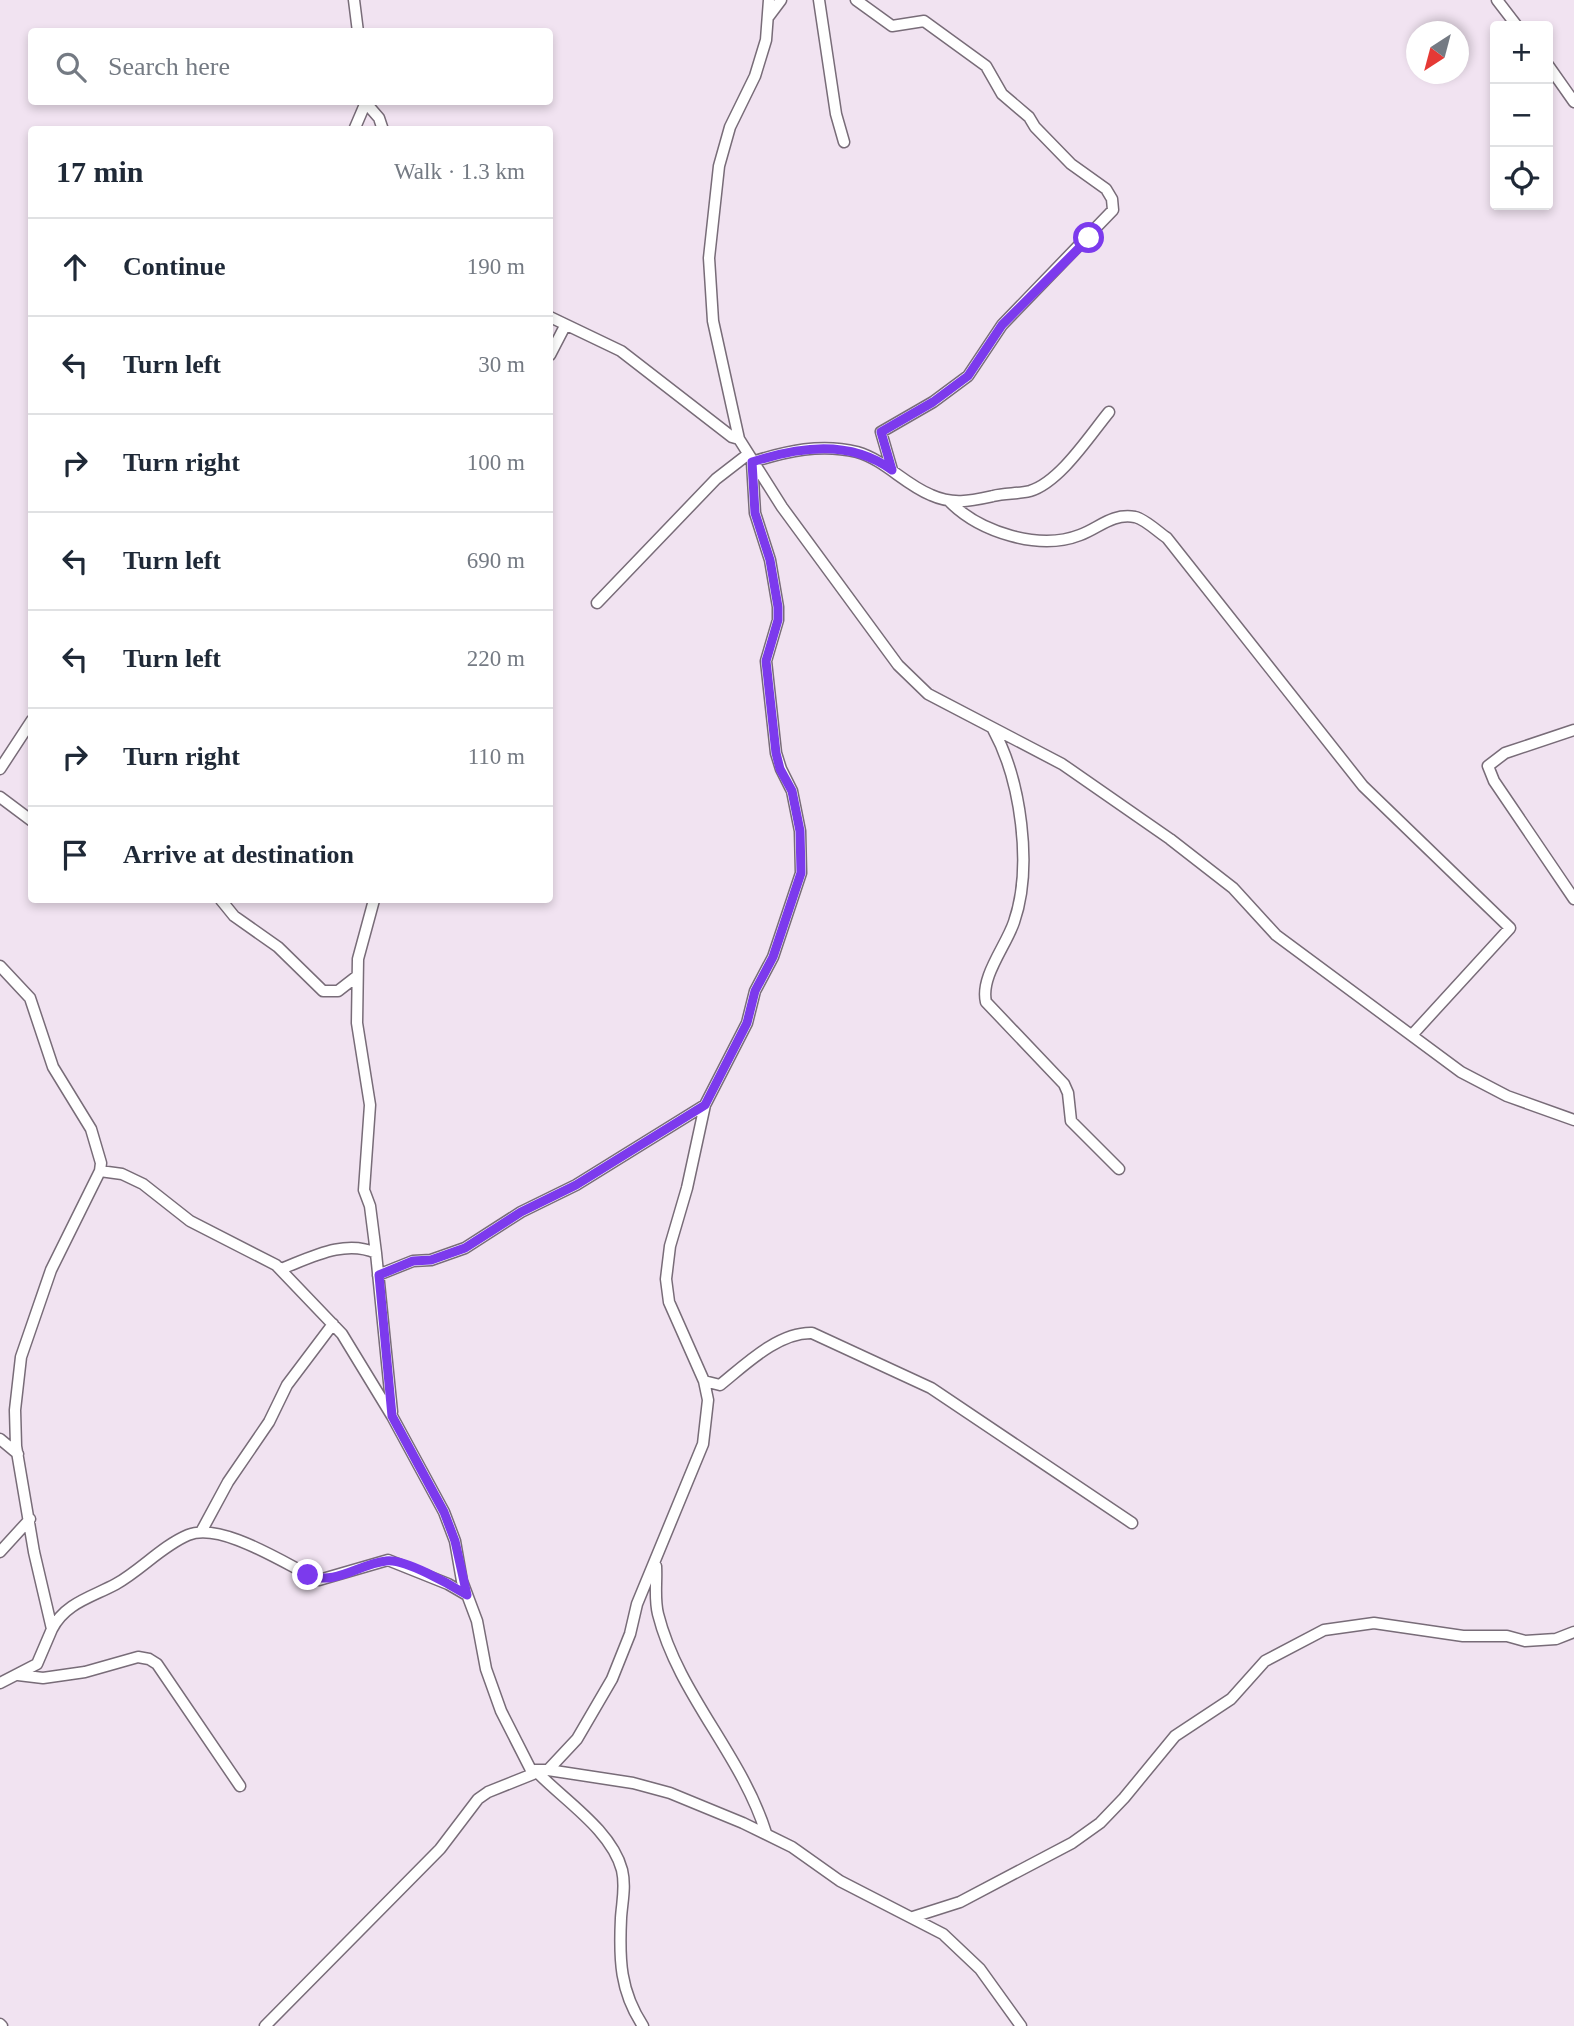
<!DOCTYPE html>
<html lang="en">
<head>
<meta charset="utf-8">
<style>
	:root { --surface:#fff; --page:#f6f6f7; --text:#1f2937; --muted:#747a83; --line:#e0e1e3 }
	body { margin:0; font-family:Georgia,serif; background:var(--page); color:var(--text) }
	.controls { position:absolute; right:21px; top:21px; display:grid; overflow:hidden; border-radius:7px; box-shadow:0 4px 10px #0003 }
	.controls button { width:63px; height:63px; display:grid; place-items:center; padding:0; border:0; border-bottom:2px solid var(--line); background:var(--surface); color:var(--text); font:35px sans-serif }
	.compass { position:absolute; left:1406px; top:21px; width:63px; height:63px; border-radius:50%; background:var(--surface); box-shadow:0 4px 10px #0003; rotate:216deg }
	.stop { position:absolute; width:21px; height:21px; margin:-16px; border:5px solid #7c3aed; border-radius:50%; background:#fff }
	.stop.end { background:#7c3aed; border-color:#fff; box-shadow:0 2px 7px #0008 }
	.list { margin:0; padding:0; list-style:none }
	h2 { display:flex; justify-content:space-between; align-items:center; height:91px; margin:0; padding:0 28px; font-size:30px }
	h2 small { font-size:23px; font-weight:400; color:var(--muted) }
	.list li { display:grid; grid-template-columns:46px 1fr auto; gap:21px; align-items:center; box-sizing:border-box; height:98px; padding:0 28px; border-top:2px solid var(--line) }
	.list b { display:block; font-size:26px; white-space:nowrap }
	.list em { font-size:23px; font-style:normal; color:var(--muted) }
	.icon { flex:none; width:38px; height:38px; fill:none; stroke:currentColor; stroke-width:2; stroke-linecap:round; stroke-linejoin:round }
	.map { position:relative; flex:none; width:1574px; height:2026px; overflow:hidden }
	.search { position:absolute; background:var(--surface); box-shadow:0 4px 10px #0003; left:28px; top:28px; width:525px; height:77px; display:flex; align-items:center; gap:18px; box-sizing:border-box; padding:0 24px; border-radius:7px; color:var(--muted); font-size:26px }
	.panel { position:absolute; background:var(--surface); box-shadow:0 4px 10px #0003; left:28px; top:126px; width:525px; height:777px; border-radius:7px }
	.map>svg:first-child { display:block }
</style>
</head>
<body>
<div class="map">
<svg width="1574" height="2026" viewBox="0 0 1574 2026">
	<rect width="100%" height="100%" fill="#f1e3f1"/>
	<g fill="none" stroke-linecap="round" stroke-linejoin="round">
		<defs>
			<path id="minor" d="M354,0L358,32
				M769,0L766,40L755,76L730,127L719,166L709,258L713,321L739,439L782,507L898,665L928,694L1062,764L1170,839L1233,888L1276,935L1461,1072L1507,1096L1574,1120
				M819,0L836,114L844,142
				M856,0L892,26L924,21L986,66L1002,94L1029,117L1035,127L1071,164L1106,189L1112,199L1113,210L1002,325L968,376L933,402L881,432L892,470
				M1497,0L1517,26
				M769,16L781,0
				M1548,65L1574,102
				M366,103L379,118L383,130
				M354,130L366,102
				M550,317L621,351L732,437L739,439
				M550,355L565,326
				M950,502C980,532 1039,551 1080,535C1099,528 1112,513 1135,517C1145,519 1158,532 1167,538L1363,786L1510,928L1412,1035
				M597,603L716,479L747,455
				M993,729C1021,780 1033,867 1014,922C1006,946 980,977 986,1002L1064,1084L1068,1093L1071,1121L1119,1169
				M1574,730L1505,753L1488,766L1494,781L1574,899
				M0,769L32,720
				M0,797L32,821
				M221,900L234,916L278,947L323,991H338L356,977
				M374,900L358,959L357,1023L370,1105L364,1190L370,1206L376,1253L392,1412
				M0,966L30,998L53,1067L91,1129L101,1163L100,1171L51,1270L21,1357L15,1410L16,1446L34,1552L52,1629L37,1664L0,1683
				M100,1171L122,1174L143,1184L190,1221L276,1265L342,1334L392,1416L444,1512L455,1541L462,1581L477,1621L486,1669L501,1711L533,1774
				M281,1269C312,1257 345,1239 376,1253
				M378,1275L413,1261L431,1260L465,1248L521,1212L576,1185L705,1105
				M704,1381L720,1385C745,1365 778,1332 812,1333L931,1388L1132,1523
				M0,1439L18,1454
				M201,1532L228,1482L269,1422L287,1385L333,1324
				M0,1552L30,1519
				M656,1566C657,1582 654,1598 658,1614C678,1694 742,1755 766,1833
				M52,1629C65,1603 92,1597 116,1584C141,1570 162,1546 188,1535C222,1521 288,1566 319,1580L388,1560L448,1584L467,1595
				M18,1675L43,1678L85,1672L138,1657L149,1659L157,1664L240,1786
				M535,1770C562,1799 611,1829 622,1870C626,1887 622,1902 621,1918C619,1960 620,1991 643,2026
				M548,1770L633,1783L670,1793L743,1823L792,1847L840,1881L943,1934L980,1969L1021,2026
				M913,1917L960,1902L1072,1843L1100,1823L1124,1798L1175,1736L1231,1699L1265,1661L1324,1630L1374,1623L1463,1636H1507L1525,1641L1556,1639L1574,1632
				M0,2024L2,2026
				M265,2026L440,1849L478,1799L488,1792L533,1774L535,1770H548L577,1739L612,1679L630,1634L637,1604L703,1444L708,1400L704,1381L669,1302L666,1279L670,1246L687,1188L705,1105L747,1023L755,991L773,957L801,873L800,831L792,791L781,769L776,753L766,661L778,620V607L770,560L755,513L752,462C787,451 821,443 857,452C885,460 904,484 931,495C953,505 970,501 993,496C1005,493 1018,494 1030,491C1060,482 1090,435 1109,412"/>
		</defs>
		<use href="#minor" stroke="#786c78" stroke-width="13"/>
		<use href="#minor" stroke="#fff" stroke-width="10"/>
	</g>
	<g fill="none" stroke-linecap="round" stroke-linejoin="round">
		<path stroke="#7c3aed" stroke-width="9" d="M308,1575C335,1586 359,1564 386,1561C404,1558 451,1585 467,1595L455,1541L444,1512L392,1416L379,1275L413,1261L431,1260L465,1248L521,1212L576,1185L705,1105L747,1023L755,991L773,957L801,873L800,831L792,791L780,769L776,753L766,661L778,620V607L770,560L755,513L752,462C799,447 849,439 892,470L881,432L933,402L968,376L1002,325L1089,238"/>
	</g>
</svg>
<div class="controls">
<button>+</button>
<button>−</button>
<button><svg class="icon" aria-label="locate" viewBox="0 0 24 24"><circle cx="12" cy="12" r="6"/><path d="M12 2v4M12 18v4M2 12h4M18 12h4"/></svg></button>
</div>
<svg class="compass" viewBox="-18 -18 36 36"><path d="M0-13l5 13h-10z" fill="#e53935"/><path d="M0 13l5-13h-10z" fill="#747a83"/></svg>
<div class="stop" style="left:1089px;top:238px"></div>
<div class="stop end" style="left:308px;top:1575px"></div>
<div class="search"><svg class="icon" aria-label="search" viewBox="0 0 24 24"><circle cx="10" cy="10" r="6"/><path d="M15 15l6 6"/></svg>Search here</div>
<section class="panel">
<h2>17 min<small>Walk · 1.3 km</small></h2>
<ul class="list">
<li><svg class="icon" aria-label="ahead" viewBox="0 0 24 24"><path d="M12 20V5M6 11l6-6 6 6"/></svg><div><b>Continue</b></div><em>190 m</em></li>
<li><svg class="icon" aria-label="left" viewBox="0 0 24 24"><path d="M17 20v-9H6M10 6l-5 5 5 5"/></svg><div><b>Turn left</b></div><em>30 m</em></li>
<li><svg class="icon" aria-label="right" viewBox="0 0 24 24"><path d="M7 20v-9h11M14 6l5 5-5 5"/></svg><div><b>Turn right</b></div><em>100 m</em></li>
<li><svg class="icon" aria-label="left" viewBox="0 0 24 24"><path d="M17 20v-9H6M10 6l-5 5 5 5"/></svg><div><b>Turn left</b></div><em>690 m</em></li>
<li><svg class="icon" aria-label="left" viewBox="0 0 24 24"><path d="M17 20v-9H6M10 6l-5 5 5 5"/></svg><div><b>Turn left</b></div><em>220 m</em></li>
<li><svg class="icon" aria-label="right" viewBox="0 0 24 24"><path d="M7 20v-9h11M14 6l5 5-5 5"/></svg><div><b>Turn right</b></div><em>110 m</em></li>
<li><svg class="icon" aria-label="arrive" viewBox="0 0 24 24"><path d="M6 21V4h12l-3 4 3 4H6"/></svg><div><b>Arrive at destination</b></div></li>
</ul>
</section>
</div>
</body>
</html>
